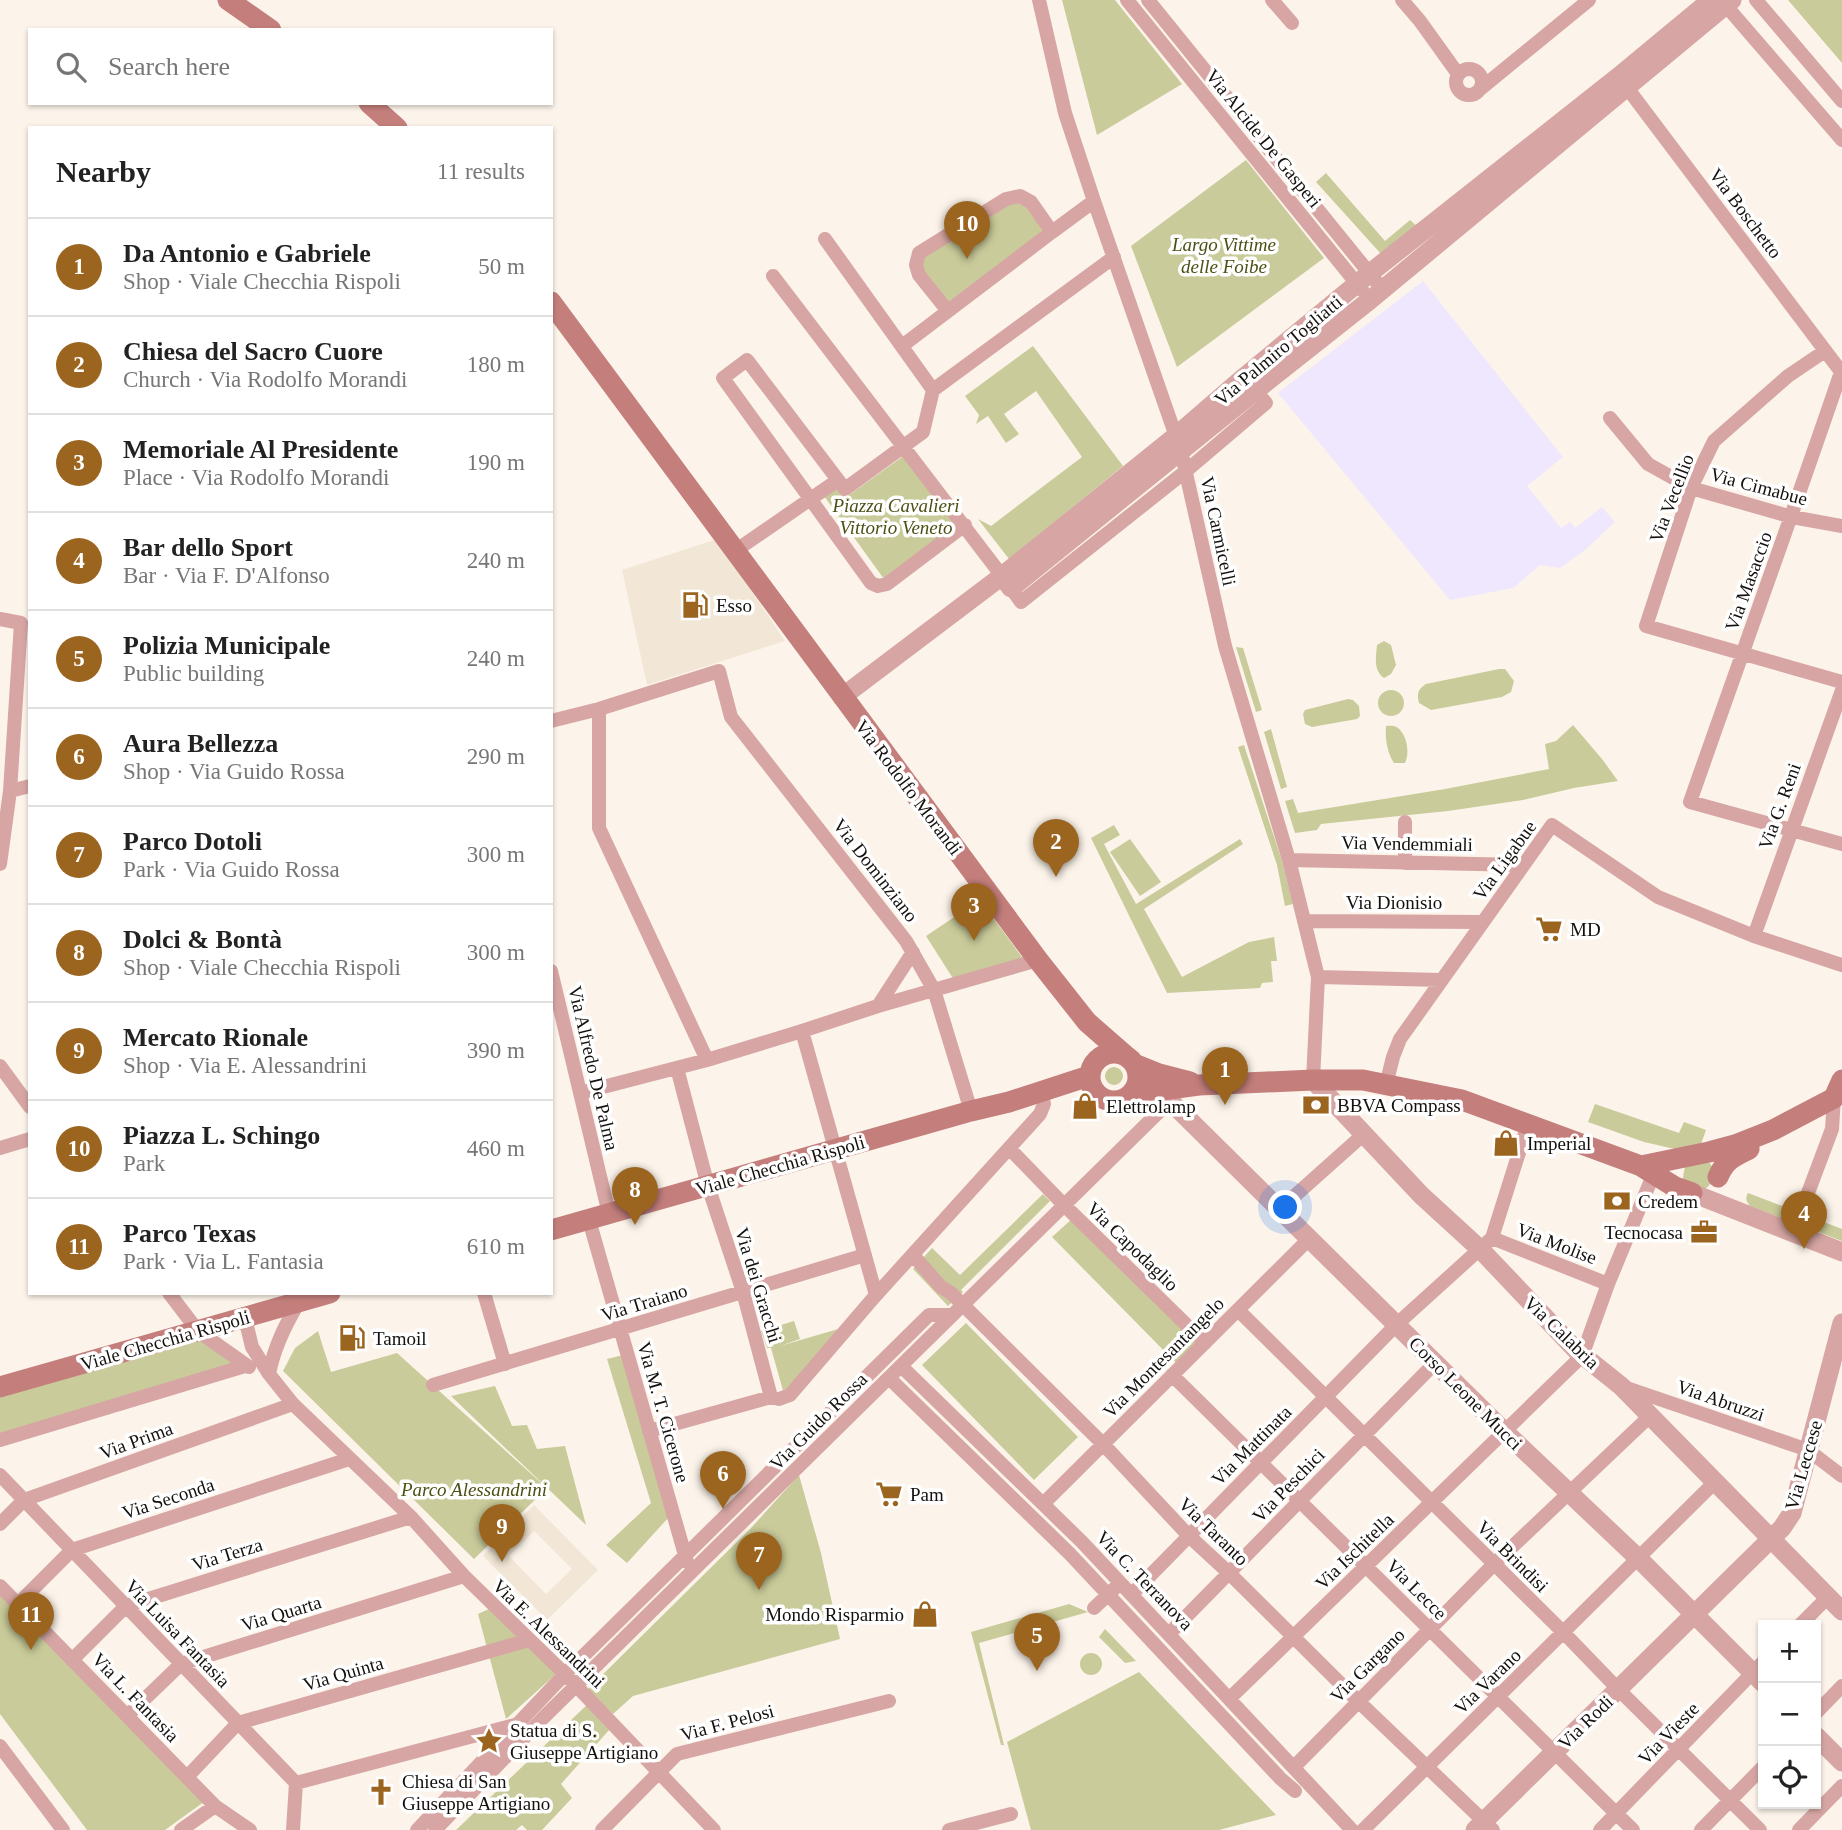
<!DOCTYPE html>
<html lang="en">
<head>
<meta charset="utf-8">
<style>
	:root { --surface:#fff; --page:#f6f6f6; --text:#222; --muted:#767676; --line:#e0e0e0; --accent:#9c651f }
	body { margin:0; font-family:Georgia,serif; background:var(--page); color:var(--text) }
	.controls { position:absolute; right:21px; bottom:21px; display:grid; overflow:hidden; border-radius:0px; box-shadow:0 2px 5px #0004 }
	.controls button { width:63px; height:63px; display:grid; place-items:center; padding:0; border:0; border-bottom:2px solid var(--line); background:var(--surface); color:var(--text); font:35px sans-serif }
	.you { position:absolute; left:1286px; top:1208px; width:24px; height:24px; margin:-18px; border:5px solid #fff; border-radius:50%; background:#1a73e8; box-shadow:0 0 0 10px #1a73e833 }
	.badge { display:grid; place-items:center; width:46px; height:46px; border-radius:50%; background:var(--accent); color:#fff; font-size:23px; font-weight:700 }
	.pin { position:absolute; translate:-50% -58px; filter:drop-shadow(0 2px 4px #0008) }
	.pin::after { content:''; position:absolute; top:37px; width:24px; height:21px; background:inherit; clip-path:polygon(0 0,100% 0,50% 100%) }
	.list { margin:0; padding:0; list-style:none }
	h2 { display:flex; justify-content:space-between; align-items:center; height:91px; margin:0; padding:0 28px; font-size:30px }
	h2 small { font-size:23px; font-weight:400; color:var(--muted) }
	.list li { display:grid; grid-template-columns:46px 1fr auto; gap:21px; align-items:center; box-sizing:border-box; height:98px; padding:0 28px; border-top:2px solid var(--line) }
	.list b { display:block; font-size:26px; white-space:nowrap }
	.list p { margin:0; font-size:23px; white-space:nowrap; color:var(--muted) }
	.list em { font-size:23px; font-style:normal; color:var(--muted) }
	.icon { flex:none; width:38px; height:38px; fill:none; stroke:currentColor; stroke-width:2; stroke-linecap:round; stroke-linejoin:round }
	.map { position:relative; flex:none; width:1842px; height:1830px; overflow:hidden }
	.search { position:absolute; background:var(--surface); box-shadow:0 2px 5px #0004; left:28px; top:28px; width:525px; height:77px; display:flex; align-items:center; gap:18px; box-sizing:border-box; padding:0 24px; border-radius:0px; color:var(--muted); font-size:26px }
	.panel { position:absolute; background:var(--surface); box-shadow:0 2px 5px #0004; left:28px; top:126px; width:525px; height:1169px; border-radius:0px }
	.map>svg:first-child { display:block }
</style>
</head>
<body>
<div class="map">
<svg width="1842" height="1830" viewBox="0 0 1842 1830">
	<rect width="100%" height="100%" fill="#fcf4ea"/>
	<path fill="#f2e7d6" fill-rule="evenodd" d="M717,539L785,641L647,685L622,570Z
		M534,1505L598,1570L547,1620L483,1556ZM534,1531L572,1569L546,1594L509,1556Z"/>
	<path fill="#efe7fd" d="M1423,281L1563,457L1527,486L1561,528L1570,522L1575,528L1602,507L1615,522L1585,550L1560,568L1540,565L1513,588L1450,600L1278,393Z"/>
	<path fill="#c9cb9a" d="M1062,0H1115L1182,84L1097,135Z
		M1788,0H1842V63Z
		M1246,160L1324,258L1177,367L1131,246Z
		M1326,173L1385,241L1410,220L1418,227L1382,255L1316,182Z
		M1020,196L1052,232L947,310L919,275V253Z
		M1033,346L1123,466L1009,559L978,519L991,526L1082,457L1036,391L1004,414L1019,434L1006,443L988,416L976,424L979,415L965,396Z
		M906,454L958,525L884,579L824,496L837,487L845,498Z
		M1384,641L1391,645L1396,665L1391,674L1384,678C1373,670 1376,657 1377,645Z
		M1236,647L1243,648L1262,710L1256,712Z
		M1499,669H1505L1514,681L1511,692L1502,697L1431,710L1419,703C1417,694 1417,690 1426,684Z
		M1378 703a13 13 0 1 1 26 0a13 13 0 1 1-26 0Z
		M1348,699L1353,700L1359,706L1360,716L1357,719L1312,727L1305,724L1303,714L1305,710Z
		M1573,725L1602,759L1618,781L1574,788L1523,800L1448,811L1321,824L1317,830L1295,833L1285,801L1293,799L1298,813L1445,789L1549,769L1545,744L1556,741Z
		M1386,726C1390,726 1394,725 1398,728C1407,735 1410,753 1405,763H1394C1387,752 1385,739 1386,726Z
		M1271,729L1287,787L1281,789L1264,732Z
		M1244,745L1282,861L1293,904L1285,906L1277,865L1238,747Z
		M1114,825L1120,835L1104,844L1136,904L1240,839L1243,844L1144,909L1182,977L1249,942L1274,937L1277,961H1271L1273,982L1262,983L1260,988L1167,993L1091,838Z
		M1130,839L1161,882L1140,896L1110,852Z
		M980,900L1024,960L954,980L926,936Z
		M1105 1076a9 9 0 1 1 18 0a9 9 0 1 1-18 0Z
		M1595,1104L1679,1133L1684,1122L1706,1130L1700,1147L1679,1150L1644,1142L1588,1122Z
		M1708,1161L1714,1169C1712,1179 1713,1185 1703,1190L1684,1182L1683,1177L1685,1166Z
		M1748,1193L1842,1229V1241L1750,1206C1746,1201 1745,1198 1748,1193Z
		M1043,1194L1050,1201L961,1290L963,1292L948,1306L913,1269L932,1248L960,1275Z
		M1073,1218L1201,1345L1179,1366L1052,1237Z
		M794,1321L800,1339L780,1346L845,1327L784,1394L771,1348H767L761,1331Z
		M966,1323L1078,1437L1034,1480L922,1365Z
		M318,1331L331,1372L397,1353L547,1488L474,1559L283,1371L295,1348Z
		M195,1335L233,1364L0,1435V1391Z
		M623,1355L669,1517L627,1563L606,1545L651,1503L607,1359Z
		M495,1386L512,1426L527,1425L537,1449L565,1446L586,1525L451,1396Z
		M799,1475L821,1553L840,1639L633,1696L613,1714L587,1690L751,1528Z
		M0,1586L208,1799L165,1830H87L0,1714Z
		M1069,1604L1088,1612L979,1643L1004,1745H1001L971,1632Z
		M489,1609L557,1673L506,1719L478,1614Z
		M1105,1629L1136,1661L1125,1663L1099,1637Z
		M1080 1664a11 11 0 1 1 22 0a11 11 0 1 1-22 0Z
		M1139,1672L1276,1815L1219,1830H1031L1007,1742Z
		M591,1701L610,1729L561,1784L572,1798L542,1830H527L522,1825L516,1830H456Z"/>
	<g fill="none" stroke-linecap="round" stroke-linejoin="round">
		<path stroke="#d7a6a4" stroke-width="14" d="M1039,0L1065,113L1094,201L1181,451L1225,646L1289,860L1318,977L1313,1080
			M1127,0L1362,290
			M1148,0L1383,290
			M1272,0L1292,23
			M1402,0L1420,21L1458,74
			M1721,0L1842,140
			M1756,0L1842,101
			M1456 82a13 13 0 1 1 26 0a13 13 0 1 1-26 0Z
			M1622,81L1842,373
			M1479,90L1589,0
			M1052,232L1094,201
			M825,239L933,390
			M773,276L1002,576
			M902,346L1052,232L1031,202L1020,196L1006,199L919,253L916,265L919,275L947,310
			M1825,351L1788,376L1714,441L1691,488L1646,626L1842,682
			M1841,372C1792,516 1740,659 1690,802L1842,844
			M1610,418L1648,464L1691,488L1792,517L1842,526
			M838,480L747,360L723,378L871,583L878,586L887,584L965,525
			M735,551L838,480L845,489L923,432L933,390L1114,257
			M1011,588L1021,602L1186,471L1266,403L1249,384
			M0,619L21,623L10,791L0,864
			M599,709V828L707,1060
			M551,721L599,709L719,671L731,717L906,941L934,990L971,1111
			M10,791L30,786
			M1289,860L1523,865
			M1405,863V822
			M1304,921L1483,922
			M1754,936L1842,690
			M551,971L609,1214
			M1318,977L1441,980
			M878,1006L913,952
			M802,1031L876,1295
			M0,1066L30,1107
			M677,1068L708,1186L743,1292L771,1397
			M1386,1085L1393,1057L1400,1039L1552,825L1658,897L1754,936L1842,965
			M580,1093L707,1060L802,1031L878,1006L1038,960
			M0,1148L30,1139
			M1009,1148L1064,1205L1205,1343
			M1280,1209L1364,1134
			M589,1220L687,1562
			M1793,1233L1832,1129L1834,1098
			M1492,1238L1608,1284
			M913,1255L941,1287L951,1293L1103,1444L1189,1536L1229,1573L1358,1701L1493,1830
			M169,1293L198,1331L249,1367
			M484,1293L505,1364
			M1238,1310L1564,1633L1619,1690L1760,1830
			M245,1318L252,1347L269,1374L293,1404L411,1517L464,1576L565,1674L714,1830
			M901,1366L1082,1542L1352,1830
			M269,1374C274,1347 285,1325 299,1302
			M1172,1375L1633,1830
			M889,1378L1070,1554L1281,1779L1295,1791
			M433,1385L865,1255
			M1624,1387L1808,1450L1842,1476
			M649,1431L771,1397L779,1399L790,1395L876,1295L1040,1114L1044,1104L1043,1099
			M0,1440L245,1366
			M0,1475L296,1783L293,1830
			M1043,1504L1310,1238
			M0,1524L24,1500L293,1404
			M0,1586L215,1806L250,1830
			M1132,1594L1397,1324L1492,1238L1528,1124
			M18,1604L72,1550L349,1459
			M1094,1608L1115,1588
			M1800,1625L1828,1597
			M1169,1634L1435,1363
			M72,1660L126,1606L411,1517
			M1230,1698L1582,1356L1608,1284L1654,1173
			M1816,1713L1842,1686
			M127,1716L181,1664L464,1576
			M0,1746L63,1830
			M1294,1767L1494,1564L1650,1416
			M187,1777L238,1723L529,1640
			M296,1783L515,1725
			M181,1830L215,1806
			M417,1830L565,1674L929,1315H952
			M435,1830L543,1718L1170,1101
			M602,1830L677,1754L889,1701
			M949,1830L1011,1814
			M1363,1830L1715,1482
			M1600,1830L1763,1662
			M1701,1830L1763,1767
			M1799,1830L1842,1786"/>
		<path stroke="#d7a6a4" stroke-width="19" d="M1002,576L1011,588L1255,391L1370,300L1732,0
			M842,697L1002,576L1176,436L1243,378L1370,273L1618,77L1711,0
			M1313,1080L1421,1195L1481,1250L1576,1350L1621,1386L1842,1611
			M1154,1091L1170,1101L1505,1432L1639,1559L1763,1683
			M1692,1193L1842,1252
			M1816,1736L1842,1762
			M1475,1830L1782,1528L1792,1513L1842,1323"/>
		<path stroke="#c47f7c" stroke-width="21" d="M228,0L271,30
			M369,103L397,128
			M551,302L1038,960L1087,1022L1127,1057
			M1090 1077a24 24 0 1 1 48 0a24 24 0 1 1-48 0Z
			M1134,1064L1159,1074L1190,1082
			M1134,1090L1154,1091L1199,1085L1313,1080H1363L1462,1100L1641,1166L1675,1187L1692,1193
			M1641,1166L1709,1152L1735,1145L1773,1130L1834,1098L1842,1080
			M1718,1177C1725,1160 1733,1157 1749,1149
			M551,1230L971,1111L1009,1102L1089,1076
			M0,1387L330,1293"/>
	</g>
	<defs>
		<symbol id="fuel-bare" viewBox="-9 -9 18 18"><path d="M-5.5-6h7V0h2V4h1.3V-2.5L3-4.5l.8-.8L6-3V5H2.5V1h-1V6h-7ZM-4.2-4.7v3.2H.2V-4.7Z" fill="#9c651f" stroke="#fff" stroke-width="2.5" paint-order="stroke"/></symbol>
		<symbol id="supermarket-bare" viewBox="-9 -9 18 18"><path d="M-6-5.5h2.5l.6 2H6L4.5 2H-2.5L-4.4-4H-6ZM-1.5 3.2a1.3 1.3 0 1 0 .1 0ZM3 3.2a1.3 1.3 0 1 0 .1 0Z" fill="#9c651f" stroke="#fff" stroke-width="2.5" paint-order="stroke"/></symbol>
		<symbol id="bank-bare" viewBox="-9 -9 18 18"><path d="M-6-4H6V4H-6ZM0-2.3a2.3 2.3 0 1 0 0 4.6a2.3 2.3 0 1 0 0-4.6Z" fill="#9c651f" stroke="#fff" stroke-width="2.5" paint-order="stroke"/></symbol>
		<symbol id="shop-bare" viewBox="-9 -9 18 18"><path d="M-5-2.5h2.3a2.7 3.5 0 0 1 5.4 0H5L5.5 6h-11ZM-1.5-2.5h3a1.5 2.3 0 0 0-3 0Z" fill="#9c651f" stroke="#fff" stroke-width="2.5" paint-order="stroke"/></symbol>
		<symbol id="office-bare" viewBox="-9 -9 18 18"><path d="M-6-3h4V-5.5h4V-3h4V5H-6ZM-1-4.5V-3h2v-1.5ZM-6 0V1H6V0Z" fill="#9c651f" stroke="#fff" stroke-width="2.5" paint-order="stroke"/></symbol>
		<symbol id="sight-bare" viewBox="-9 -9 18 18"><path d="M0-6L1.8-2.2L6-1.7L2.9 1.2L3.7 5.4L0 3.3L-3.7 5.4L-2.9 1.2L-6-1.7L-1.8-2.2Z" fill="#9c651f" stroke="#fff" stroke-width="2.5" paint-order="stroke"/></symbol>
		<symbol id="church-bare" viewBox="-9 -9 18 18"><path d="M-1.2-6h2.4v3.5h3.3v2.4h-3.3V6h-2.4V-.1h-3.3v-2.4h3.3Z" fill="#9c651f" stroke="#fff" stroke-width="2.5" paint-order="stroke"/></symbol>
	</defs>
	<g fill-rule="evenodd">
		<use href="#fuel-bare" x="676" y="586" width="38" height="38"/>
		<use href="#supermarket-bare" x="1530" y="910" width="38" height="38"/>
		<use href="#bank-bare" x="1297" y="1086" width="38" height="38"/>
		<use href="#shop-bare" x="1066" y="1087" width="38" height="38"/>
		<use href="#shop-bare" x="1487" y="1124" width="38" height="38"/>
		<use href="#bank-bare" x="1598" y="1182" width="38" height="38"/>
		<use href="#office-bare" x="1685" y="1213" width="38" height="38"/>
		<use href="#fuel-bare" x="333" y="1319" width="38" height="38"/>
		<use href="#supermarket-bare" x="870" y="1475" width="38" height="38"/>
		<use href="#shop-bare" x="906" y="1595" width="38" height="38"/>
		<use href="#sight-bare" x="470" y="1722" width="38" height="38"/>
		<use href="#church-bare" x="362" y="1773" width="38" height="38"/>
	</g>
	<g text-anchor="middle" stroke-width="7" stroke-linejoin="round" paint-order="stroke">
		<g font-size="19" fill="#13100d" stroke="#fff">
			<text transform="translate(1264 138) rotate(51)" y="7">Via Alcide De Gasperi</text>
			<text transform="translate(1746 213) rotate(53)" y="7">Via Boschetto</text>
			<text transform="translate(1278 350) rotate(-40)" y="7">Via Palmiro Togliatti</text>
			<text transform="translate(1759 486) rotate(15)" y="7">Via Cimabue</text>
			<text transform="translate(1671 498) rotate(-69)" y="7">Via Vecellio</text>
			<text transform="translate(1219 531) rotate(78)" y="7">Via Carmicelli</text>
			<text transform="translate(1748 581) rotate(-70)" y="7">Via Masaccio</text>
			<text transform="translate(909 787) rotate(53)" y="7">Via Rodolfo Morandi</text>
			<text transform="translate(1779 806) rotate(-70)" y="7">Via G. Reni</text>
			<text transform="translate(1407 843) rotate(1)" y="7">Via Vendemmiali</text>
			<text transform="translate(1504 860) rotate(-54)" y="7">Via Ligabue</text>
			<text transform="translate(876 870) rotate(52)" y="7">Via Dominziano</text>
			<text x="1394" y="909">Via Dionisio</text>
			<text transform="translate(594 1068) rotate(77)" y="7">Via Alfredo De Palma</text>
			<text transform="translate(780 1165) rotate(-16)" y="7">Viale Checchia Rispoli</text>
			<text transform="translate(1557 1243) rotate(21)" y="7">Via Molise</text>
			<text transform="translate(1133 1246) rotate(44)" y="7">Via Capodaglio</text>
			<text transform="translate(759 1285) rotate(73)" y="7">Via dei Gracchi</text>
			<text transform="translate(644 1302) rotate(-17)" y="7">Via Traiano</text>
			<text transform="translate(1562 1332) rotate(44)" y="7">Via Calabria</text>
			<text transform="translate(165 1340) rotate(-16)" y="7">Viale Checchia Rispoli</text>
			<text transform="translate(1163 1357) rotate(-45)" y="7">Via Montesantangelo</text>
			<text transform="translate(1466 1393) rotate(45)" y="7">Corso Leone Mucci</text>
			<text transform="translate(1721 1400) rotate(19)" y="7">Via Abruzzi</text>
			<text transform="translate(664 1412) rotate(74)" y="7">Via M. T. Cicerone</text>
			<text transform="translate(818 1421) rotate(-45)" y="7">Via Guido Rossa</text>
			<text transform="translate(136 1440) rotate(-20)" y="7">Via Prima</text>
			<text transform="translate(1251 1445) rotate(-45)" y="7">Via Mattinata</text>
			<text transform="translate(1803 1465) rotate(-74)" y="7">Via Leccese</text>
			<text transform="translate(1288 1485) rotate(-46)" y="7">Via Peschici</text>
			<text transform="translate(168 1498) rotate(-18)" y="7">Via Seconda</text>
			<text transform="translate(1214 1531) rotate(44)" y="7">Via Taranto</text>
			<text transform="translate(1354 1551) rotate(-44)" y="7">Via Ischitella</text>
			<text transform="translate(227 1554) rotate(-17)" y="7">Via Terza</text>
			<text transform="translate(1513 1556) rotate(45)" y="7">Via Brindisi</text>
			<text transform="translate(1145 1580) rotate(46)" y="7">Via C. Terranova</text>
			<text transform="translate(1417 1589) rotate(45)" y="7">Via Lecce</text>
			<text transform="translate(281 1613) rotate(-17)" y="7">Via Quarta</text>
			<text transform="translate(178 1633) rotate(46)" y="7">Via Luisa Fantasia</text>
			<text transform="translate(549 1633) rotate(44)" y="7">Via E. Alessandrini</text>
			<text transform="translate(1367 1665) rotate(-45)" y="7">Via Gargano</text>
			<text transform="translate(343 1673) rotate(-16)" y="7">Via Quinta</text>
			<text transform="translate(1487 1681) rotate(-44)" y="7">Via Varano</text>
			<text transform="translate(136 1697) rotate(46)" y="7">Via L. Fantasia</text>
			<text transform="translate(727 1722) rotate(-15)" y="7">Via F. Pelosi</text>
			<text transform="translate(1585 1722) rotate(-44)" y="7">Via Rodi</text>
			<text transform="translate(1668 1733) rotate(-46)" y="7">Via Vieste</text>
		</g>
		<g font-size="19" font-style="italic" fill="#4e4f15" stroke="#fff">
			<text x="1224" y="251">Largo Vittime<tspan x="1224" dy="22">delle Foibe</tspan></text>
			<text x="896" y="512">Piazza Cavalieri<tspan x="896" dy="22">Vittorio Veneto</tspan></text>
			<text x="474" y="1496">Parco Alessandrini</text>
		</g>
		<g font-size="19" fill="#13100d" stroke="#fff" text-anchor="start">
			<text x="716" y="612">Esso</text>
			<text x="1570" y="936">MD</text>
			<text x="1337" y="1112">BBVA Compass</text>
			<text x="1106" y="1113">Elettrolamp</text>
			<text x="1527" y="1150">Imperial</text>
			<text x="1638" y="1208">Credem</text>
			<text x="1683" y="1239" text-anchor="end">Tecnocasa</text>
			<text x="373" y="1345">Tamoil</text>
			<text x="910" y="1501">Pam</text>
			<text x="904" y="1621" text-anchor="end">Mondo Risparmio</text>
			<text x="510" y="1737">Statua di S.<tspan x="510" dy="22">Giuseppe Artigiano</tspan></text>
			<text x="402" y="1788">Chiesa di San<tspan x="402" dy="22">Giuseppe Artigiano</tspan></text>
		</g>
	</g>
</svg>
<div class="controls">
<button>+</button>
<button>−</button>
<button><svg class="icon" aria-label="locate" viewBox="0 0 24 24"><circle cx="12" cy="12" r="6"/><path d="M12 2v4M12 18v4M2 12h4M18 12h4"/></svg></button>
</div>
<div class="you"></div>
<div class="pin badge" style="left:1225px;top:1105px">1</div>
<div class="pin badge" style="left:1056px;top:877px">2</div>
<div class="pin badge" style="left:974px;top:941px">3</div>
<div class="pin badge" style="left:1804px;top:1249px">4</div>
<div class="pin badge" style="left:1037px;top:1671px">5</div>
<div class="pin badge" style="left:723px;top:1509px">6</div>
<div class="pin badge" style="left:759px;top:1590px">7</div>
<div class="pin badge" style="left:635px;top:1225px">8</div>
<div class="pin badge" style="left:502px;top:1562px">9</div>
<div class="pin badge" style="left:967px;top:259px">10</div>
<div class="pin badge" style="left:31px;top:1650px">11</div>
<div class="search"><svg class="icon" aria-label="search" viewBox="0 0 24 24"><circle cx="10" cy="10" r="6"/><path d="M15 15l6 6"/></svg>Search here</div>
<section class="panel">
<h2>Nearby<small>11 results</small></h2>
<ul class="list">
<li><span class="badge">1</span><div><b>Da Antonio e Gabriele</b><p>Shop · Viale Checchia Rispoli</p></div><em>50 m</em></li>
<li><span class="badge">2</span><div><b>Chiesa del Sacro Cuore</b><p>Church · Via Rodolfo Morandi</p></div><em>180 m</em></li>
<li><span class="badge">3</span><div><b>Memoriale Al Presidente</b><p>Place · Via Rodolfo Morandi</p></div><em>190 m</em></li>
<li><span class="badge">4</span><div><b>Bar dello Sport</b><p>Bar · Via F. D'Alfonso</p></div><em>240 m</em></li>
<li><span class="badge">5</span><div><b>Polizia Municipale</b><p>Public building</p></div><em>240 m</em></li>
<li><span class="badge">6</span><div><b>Aura Bellezza</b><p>Shop · Via Guido Rossa</p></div><em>290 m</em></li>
<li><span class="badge">7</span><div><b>Parco Dotoli</b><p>Park · Via Guido Rossa</p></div><em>300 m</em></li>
<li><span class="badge">8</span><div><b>Dolci &amp; Bontà</b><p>Shop · Viale Checchia Rispoli</p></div><em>300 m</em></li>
<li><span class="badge">9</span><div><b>Mercato Rionale</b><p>Shop · Via E. Alessandrini</p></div><em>390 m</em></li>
<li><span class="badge">10</span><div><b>Piazza L. Schingo</b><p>Park</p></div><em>460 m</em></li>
<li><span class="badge">11</span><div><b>Parco Texas</b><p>Park · Via L. Fantasia</p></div><em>610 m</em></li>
</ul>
</section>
</div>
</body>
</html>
